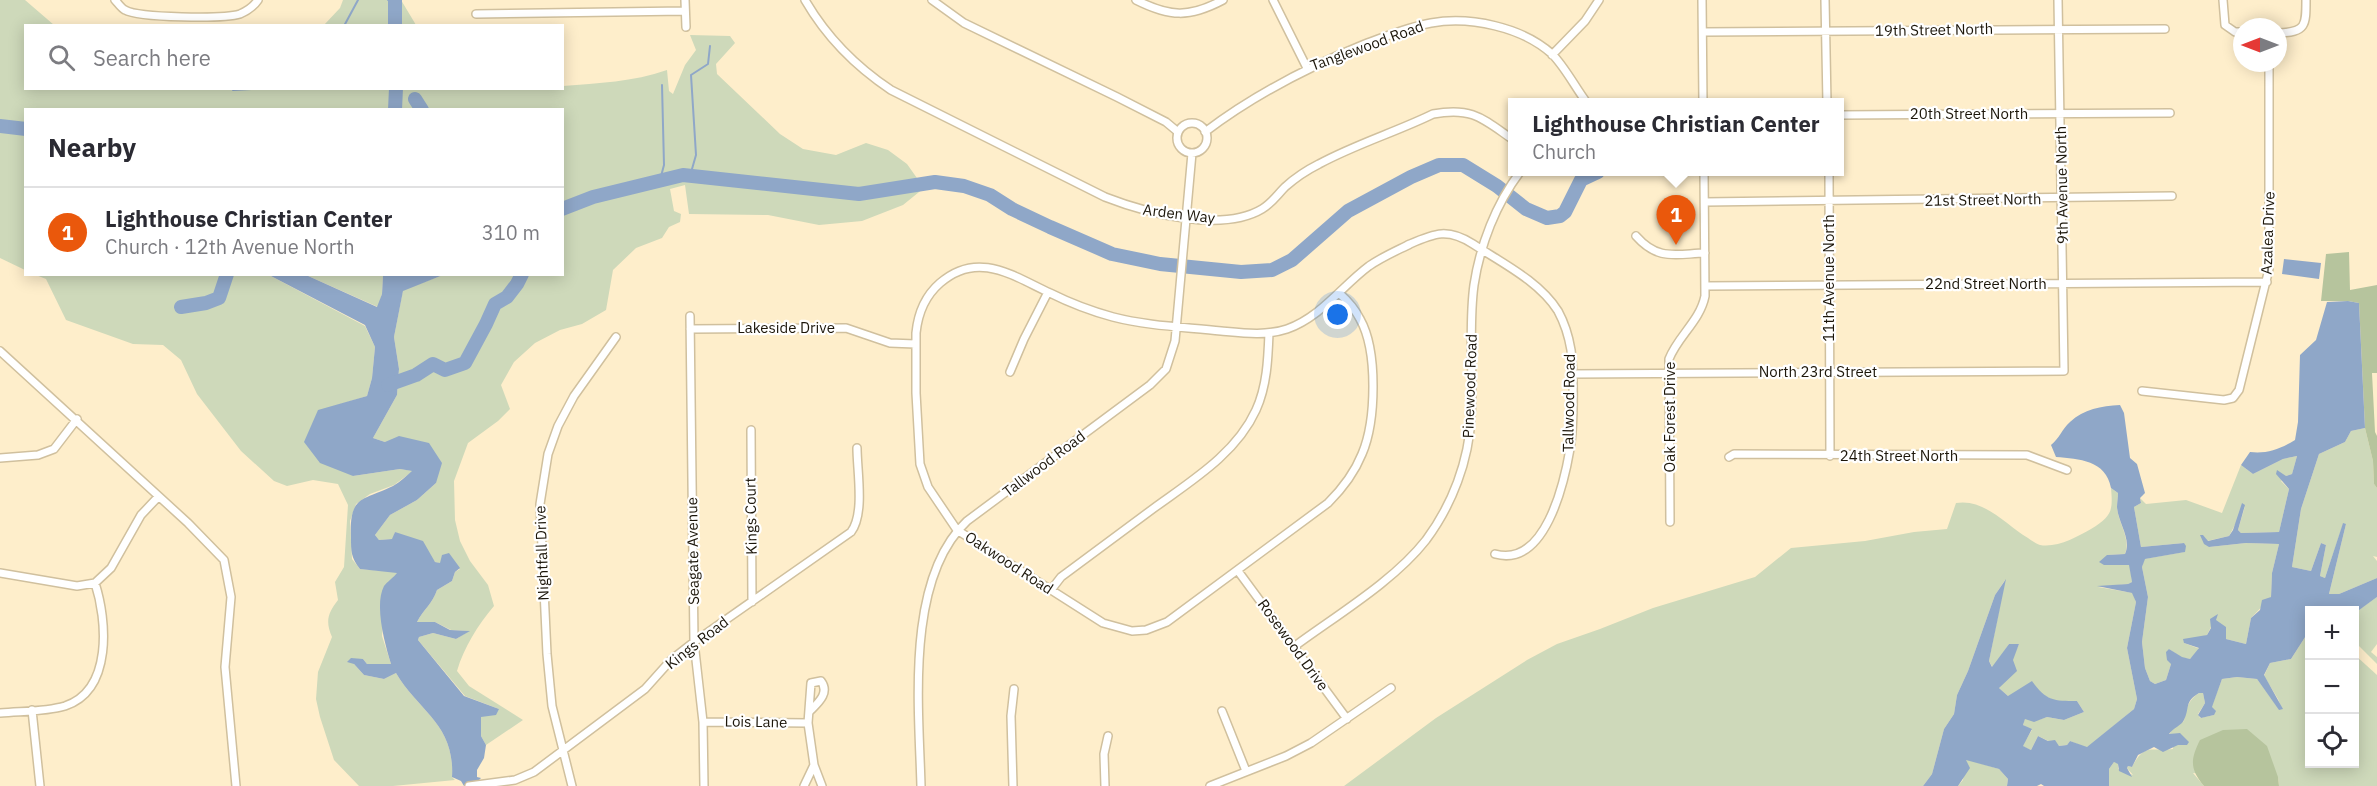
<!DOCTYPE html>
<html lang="en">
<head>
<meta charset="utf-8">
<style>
	:root { --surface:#fff; --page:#f2f2f3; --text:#2b2b33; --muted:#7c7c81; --line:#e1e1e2; --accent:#ea580c }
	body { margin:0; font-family:"IBM Plex Sans",sans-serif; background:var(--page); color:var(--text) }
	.controls { position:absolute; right:18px; bottom:18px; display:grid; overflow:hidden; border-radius:0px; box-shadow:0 3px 15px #0003 }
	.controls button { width:54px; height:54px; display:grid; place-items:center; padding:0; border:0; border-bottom:2px solid var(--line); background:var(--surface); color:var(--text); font:30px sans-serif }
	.compass { position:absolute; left:2233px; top:18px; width:54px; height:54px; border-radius:50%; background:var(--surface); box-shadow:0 3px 15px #0003; rotate:270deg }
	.you { position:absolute; left:1338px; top:315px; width:21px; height:21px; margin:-15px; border:4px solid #fff; border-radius:50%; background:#1a73e8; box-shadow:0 0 0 9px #1a73e833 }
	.badge { display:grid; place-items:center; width:39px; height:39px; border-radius:50%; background:var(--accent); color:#fff; font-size:20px; font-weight:700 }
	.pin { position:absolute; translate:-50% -50px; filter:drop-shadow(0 2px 3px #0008) }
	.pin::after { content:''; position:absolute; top:32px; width:21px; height:18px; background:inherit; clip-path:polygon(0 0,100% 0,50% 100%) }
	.popup { position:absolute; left:1508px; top:98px; width:336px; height:78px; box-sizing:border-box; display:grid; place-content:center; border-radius:0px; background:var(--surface); filter:drop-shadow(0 2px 4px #0005); font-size:20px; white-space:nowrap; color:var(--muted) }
	.popup b { font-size:22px; color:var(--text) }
	.popup::after { content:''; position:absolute; left:50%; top:100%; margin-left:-12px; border:12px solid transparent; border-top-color:var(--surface) }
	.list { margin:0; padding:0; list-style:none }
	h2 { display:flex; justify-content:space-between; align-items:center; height:78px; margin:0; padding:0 24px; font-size:26px }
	h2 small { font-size:20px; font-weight:400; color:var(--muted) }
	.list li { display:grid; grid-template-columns:39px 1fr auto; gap:18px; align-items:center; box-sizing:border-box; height:90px; padding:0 24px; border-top:2px solid var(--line) }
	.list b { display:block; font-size:22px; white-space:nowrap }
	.list p { margin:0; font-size:20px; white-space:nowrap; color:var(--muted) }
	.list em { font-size:20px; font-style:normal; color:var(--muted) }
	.icon { flex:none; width:33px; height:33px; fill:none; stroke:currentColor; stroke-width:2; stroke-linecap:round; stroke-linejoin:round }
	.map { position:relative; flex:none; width:2377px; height:786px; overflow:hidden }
	.search { position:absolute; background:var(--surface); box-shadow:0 3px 15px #0003; left:24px; top:24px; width:540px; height:66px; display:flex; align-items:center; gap:15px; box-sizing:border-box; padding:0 21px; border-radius:0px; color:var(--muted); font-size:22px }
	.panel { position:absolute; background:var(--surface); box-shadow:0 3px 15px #0003; left:24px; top:108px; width:540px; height:168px; border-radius:0px }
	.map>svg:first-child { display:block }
</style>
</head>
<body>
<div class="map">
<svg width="2377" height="786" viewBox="0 0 2377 786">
	<rect width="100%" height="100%" fill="#feeecb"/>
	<path fill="#ced9ba" d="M0,0H25L54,25L26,26V88L190,90L197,88H562L563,86C598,83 633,82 667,70L669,91L673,94L685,65L696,50L690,35L730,36L735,43L716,64L717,74L780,134L803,149L836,155L866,143L888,150L907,164L924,188L903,205L862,221L819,225L768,215L689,214L685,185L670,189L674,211L681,214L680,222L669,227L662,238L636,248L613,270L606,310L582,324L560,330L535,343L514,362L501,385L510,409L498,421L468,443L454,481L455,520L460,541L470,561L488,585L494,606C478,625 464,647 457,671L469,686L523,720L486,745L481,736V716L499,709L465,696L418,640L419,637L433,633L456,639L469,631L451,630L435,622H417C423,610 433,603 437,590L452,581L455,572L460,569L435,562L395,532L393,539L379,540L375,535L390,515L417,500L436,483L385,442L373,438L397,395L399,369L394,337L403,290L443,275L562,274L563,211L566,208L563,209L562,110H26L25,270L0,258Z
		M343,0H401L416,25H324L340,8Z
		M36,275H269L365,326L375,347L372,378L367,396L318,411L353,476L400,469L413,471L394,485L370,494L356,504L350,521L352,559L360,569L398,572L383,624L382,636L391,664H367L363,659L354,664L364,675L384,679L396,673C419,712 455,724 452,777L455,780L393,786H359L334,760L320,717L316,699L318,672L332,637C325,621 328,613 338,600L335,582L344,567L348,505L338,484L313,480L287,486L274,481L241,451L197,394L181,360L163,345L133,344L66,320L46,279Z
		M306,275H383L382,294L378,307Z
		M2365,428L2373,461L2374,484L2377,488V557L2373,556L2377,561V578L2339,594H2329L2346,524H2343L2325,578L2320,576L2326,545L2321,543L2311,571L2292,567L2301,509L2319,454L2345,442L2351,431Z
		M2297,456L2292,474L2286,476L2281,481L2289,489L2279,532L2241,533L2238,530L2245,506L2229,536L2207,541L2203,535L2209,547L2246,543L2279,544L2272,573L2271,597L2251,618L2246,644L2226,639L2215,620L2217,615L2207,635L2184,643L2200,649L2190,659L2182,658L2169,649L2171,664L2166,680L2155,684L2150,681L2145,668L2142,642L2148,597L2142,567L2144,559L2184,552V543L2141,547L2134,507L2141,503L2140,498L2146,504L2186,500L2222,513L2241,465L2253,474L2283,459Z
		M2111,488L2118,493C2118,497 2117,503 2117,507C2118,523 2131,538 2125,554L2107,555L2119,564L2130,565L2132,582L2128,584L2098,587L2133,593L2136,602L2127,648L2137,699L2134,709L2087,748L2070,741L2067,745L2059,746L2038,736L2031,750L2022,746L2032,730L2023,725L2025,718L2038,720L2047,717L2064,720L2084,712L2077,701H2055L2041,694L2008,696L1999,688L2019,644H2009L1993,668L1989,661L2005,580L1995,595L1968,671L1957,695L1954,714L1944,729L1932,774L1923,786H1344L1436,718L1527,660L1557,644L1600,629L1653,608L1755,577L1791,548L1865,541L1914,532L1947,529L1956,503C1984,498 2006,525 2028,538C2031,540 2036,544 2040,545C2057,548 2077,537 2091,529C2112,516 2113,511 2111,488Z
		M2377,597V644L2371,652L2377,657V664L2355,642L2354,613Z
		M2309,631L2310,764H2354L2355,655L2377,675V786H2279L2278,777L2193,773L2204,786H2109V769L2114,762L2118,763V769L2133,775L2127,768L2128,766L2132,767C2145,742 2151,752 2173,749L2172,735H2169L2173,728L2184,721C2186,709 2188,700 2199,693H2203L2205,703L2198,714L2200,718L2214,715L2211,708L2222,679L2237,677L2257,679L2279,709H2282L2278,699L2264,676L2270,663L2291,659Z
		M1966,759L1999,769L2008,779L2007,786H1958L1963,780Z"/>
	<path fill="#b6c49d" d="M2349,252L2350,290L2377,285V373H2372L2375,432L2377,436V488L2374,484L2373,461L2365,428L2359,303L2348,301H2321L2326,254Z
		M2247,729L2267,746L2278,777L2279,786H2204C2190,769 2190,760 2200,740L2223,730Z"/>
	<path fill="#8fa7c8" d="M2284,259L2321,263L2319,279L2282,274Z
		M269,275H306L377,307L382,294L383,275H443L403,291L394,337L399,369L397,395L373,438L385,442L399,436L429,443L442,463L436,483L417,500L390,515L375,535L379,540L392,539L395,532L423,541L435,562L440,563L442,555L449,553L460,568L455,572L452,581L437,590C433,603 423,610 417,622H435L450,630L470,631L456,639L433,633L419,637L418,640L464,696L499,709L496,715L481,717V736L486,745L484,758L477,770V777L481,778L478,781V786H464L461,781L452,777C455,724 419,712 396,673L384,679L364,675L354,664L347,662L351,658L363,659L367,664H391C385,644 374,605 384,586C387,582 394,577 397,573L360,569C351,558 351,551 351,538C349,495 362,501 393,486C400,482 406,476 412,471L400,469L353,476L320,463L304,442L318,410L367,396L372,378L375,347L365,325Z
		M2348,301L2359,303L2365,428L2351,431L2345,442L2319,454L2301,509L2292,567L2311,571L2321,543L2326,545L2320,576L2325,578L2343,523L2346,524L2329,594H2339L2377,578V597L2355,613L2354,610H2310L2309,631L2291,659L2270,663L2264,675L2283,709L2279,710L2257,679L2237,677L2222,679L2212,707L2216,711L2214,715L2201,718L2198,715L2205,703L2203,693H2199C2184,702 2190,708 2184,720C2182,725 2173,728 2169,734L2180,733L2189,742L2187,745H2178L2163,752L2154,747L2138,755L2132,767L2128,766L2127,768L2132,777L2119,771L2118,764L2114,762L2109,769V786H2044L2041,784L2037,786H2007L2008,779L1999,769L1966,760L1970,768L1958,786H1923L1932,774L1944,729L1954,714L1957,695L1968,671L1995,595L2006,579L1989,661L1992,667L2009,644H2019L2013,660L2017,671L1999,688L2008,696L2032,681C2046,701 2054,701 2077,701L2084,712L2064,720L2047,717L2034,722L2025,719L2023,725L2032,729L2023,746L2031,750L2038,736L2048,741L2055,740L2059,746L2067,745L2070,741L2087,747L2134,709L2137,699L2127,648L2136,602L2132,593L2097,586L2128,584L2132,582L2129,565H2104L2099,562L2107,555L2125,554C2132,539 2118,523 2117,507C2117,503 2118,497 2118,493L2111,488C2106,460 2079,459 2056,457L2051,445C2059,439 2062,429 2070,422C2084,409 2101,406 2120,405L2124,413L2130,458L2137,464L2145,493L2140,498L2141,503L2134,507L2141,547L2184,543L2186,546L2185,552L2145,559L2142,567L2148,597L2142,642L2145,668L2150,681L2155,684L2166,680L2171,664L2167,660L2166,652L2169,649L2182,657L2190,659L2199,648L2184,643L2183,639L2207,635L2211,628L2210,619L2218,614L2216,620L2226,627V639L2246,644L2251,618L2260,610L2262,600L2271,597L2272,573L2279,544L2246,543L2209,547L2204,544L2200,535H2203L2208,541L2229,536L2233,530L2242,503L2245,505L2238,530L2241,533L2279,532L2289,489L2276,474L2277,470L2286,476L2292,474L2297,456L2283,459L2253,474L2241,465L2250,452C2267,454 2280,449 2295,440L2298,422L2300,355L2316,340L2327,302Z"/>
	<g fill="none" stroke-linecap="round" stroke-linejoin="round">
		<path stroke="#8fa7c8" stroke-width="2" d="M388,0L395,1
			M344,26L358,0
			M233,90L270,88
			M690,176L696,155L691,75L708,64L710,46
			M660,180L664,165L662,85"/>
		<path stroke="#8fa7c8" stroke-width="14" d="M395,0V26
			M415,99L422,110
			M395,110L396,88
			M0,126L26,129
			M562,209L593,197L683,175L859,194L935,182L964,186L990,195L1012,209L1050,227L1112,254L1160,264L1241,272L1272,270L1292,260L1348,211L1411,177L1439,165H1463L1497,186L1526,209L1547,218L1560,216L1565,212L1581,180L1598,172
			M181,307L206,303L219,298L227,274
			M388,385L416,375L433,364L445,370L465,363L486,324L495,304L507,297L517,284L522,274"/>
		<defs>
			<path id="street" d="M115,0C118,3 121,8 125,10C139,18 224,19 240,14C247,11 254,6 258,0
				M685,0L686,27
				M805,0C827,38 855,66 891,90L1105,197C1146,213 1222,233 1262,209C1272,203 1277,195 1285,187C1295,178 1307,170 1319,164C1356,144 1396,132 1433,114C1472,107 1482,118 1512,139
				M932,0L964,23L1117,97L1166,122L1178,132
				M1136,0C1170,17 1189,18 1223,0
				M1273,0L1307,68
				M1702,0L1703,103
				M1825,0L1827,103
				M2223,0L2225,25L2235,32H2242
				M476,14L685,11
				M1703,32L2165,29
				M2278,33C2306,32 2306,26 2306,0
				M1552,55L1585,21L1599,0
				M1840,115L2170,113
				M1177 138a15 15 0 1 1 30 0a15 15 0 1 1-30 0Z
				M1205,132C1255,94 1308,67 1365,44C1387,36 1408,27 1431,23C1470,16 1522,27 1552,54C1565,67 1575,87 1587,103
				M1829,172L1830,456
				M1705,202L2172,196
				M1636,236C1658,261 1675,254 1705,253
				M1706,286L2267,282
				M1340,294C1348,301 1355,309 1360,319C1378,351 1376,421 1362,454C1354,474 1343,488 1328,503L1167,622L1146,630L1132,631L1103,623L957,530L928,487L920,464L916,393V333C918,313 925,296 940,283C978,250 1013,276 1050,293C1070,303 1091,311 1113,317C1148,326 1185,327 1221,331C1243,333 1266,336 1287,329C1321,317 1342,286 1369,266C1382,257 1396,251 1410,244C1435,233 1448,228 1473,244C1502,263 1539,281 1558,311C1564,322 1569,338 1571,350C1574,373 1574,426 1570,449C1564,484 1545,568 1495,554
				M690,316L694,642L703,722L704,786
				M690,329L846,328L890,343L915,344
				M0,351L188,523L224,560L231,597L225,667L236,786
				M1010,372L1024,339L1048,292
				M1572,374L2064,371L2058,0
				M2142,391L2224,400L2233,398L2239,390L2269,269V63
				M751,430L752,602
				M1729,457L1734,454L2027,455L2067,470
				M0,458L38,455L54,449L77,419
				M1670,522L1669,359C1678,336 1700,321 1705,296L1704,172
				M1238,571L1347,719
				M0,573L77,586L95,583L111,568L141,515L158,497
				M1051,590L1061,577C1092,554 1123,531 1154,508C1191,481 1236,454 1256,410C1267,386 1268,359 1269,333
				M1295,646C1337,615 1394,581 1426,540C1452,505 1469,461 1471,417C1474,373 1468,329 1474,285C1480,245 1496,204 1520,172
				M32,710L40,786
				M1222,711L1246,771
				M0,713C21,711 45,712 65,706C113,690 107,620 95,583
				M703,722L808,723L814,765L822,786
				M808,723L811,683L821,681C830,693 818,703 810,711
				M469,786L515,780L534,772L645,689L671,660L694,642L851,532C865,514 857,471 857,448
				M572,786L552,706L547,654L540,504L548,454L558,426L574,396L616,337
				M804,786L814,765
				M921,786C919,708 905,579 967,521L1150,385L1166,369L1175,341L1192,153
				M1013,786L1011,716L1014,689
				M1105,786L1104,754L1108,736
				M1210,786L1286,756L1311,743L1391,688"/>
		</defs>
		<use href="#street" stroke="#d0c09e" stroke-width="10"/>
		<use href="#street" stroke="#fff" stroke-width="7"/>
	</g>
	<g text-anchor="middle" stroke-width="4.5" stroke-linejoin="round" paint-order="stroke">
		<g font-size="15" fill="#1c160a" stroke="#fff">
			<text transform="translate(1934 30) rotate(-1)" y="5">19th Street North</text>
			<text transform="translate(1367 46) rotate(-20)" y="5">Tanglewood Road</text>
			<text x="1969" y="119">20th Street North</text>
			<text transform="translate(2062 185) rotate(-91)" y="5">9th Avenue North</text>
			<text transform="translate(1983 200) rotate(-1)" y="5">21st Street North</text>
			<text transform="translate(1179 214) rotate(7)" y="5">Arden Way</text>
			<text transform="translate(2268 233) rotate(-88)" y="5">Azalea Drive</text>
			<text transform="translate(1829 278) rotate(-90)" y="5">11th Avenue North</text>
			<text x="1986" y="289">22nd Street North</text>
			<text x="786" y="333">Lakeside Drive</text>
			<text x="1818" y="377">North 23rd Street</text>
			<text transform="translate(1470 386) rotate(-88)" y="5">Pinewood Road</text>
			<text transform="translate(1569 403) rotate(-89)" y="5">Tallwood Road</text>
			<text transform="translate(1670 417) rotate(-90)" y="5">Oak Forest Drive</text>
			<text x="1899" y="461">24th Street North</text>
			<text transform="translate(1044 464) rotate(-37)" y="5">Tallwood Road</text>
			<text transform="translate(751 516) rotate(-91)" y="5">Kings Court</text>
			<text transform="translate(693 551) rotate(-91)" y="5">Seagate Avenue</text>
			<text transform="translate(542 553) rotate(-92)" y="5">Nightfall Drive</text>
			<text transform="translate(1009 563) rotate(33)" y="5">Oakwood Road</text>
			<text transform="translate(697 643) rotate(-38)" y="5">Kings Road</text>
			<text transform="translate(1293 645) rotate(54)" y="5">Rosewood Drive</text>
			<text transform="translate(756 722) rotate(1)" y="5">Lois Lane</text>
		</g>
	</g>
</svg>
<div class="controls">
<button>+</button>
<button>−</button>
<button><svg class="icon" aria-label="locate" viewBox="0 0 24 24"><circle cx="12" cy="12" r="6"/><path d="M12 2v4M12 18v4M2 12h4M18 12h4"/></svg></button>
</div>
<svg class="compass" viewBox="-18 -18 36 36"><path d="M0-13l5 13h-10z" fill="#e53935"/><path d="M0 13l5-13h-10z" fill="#7c7c81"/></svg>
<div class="you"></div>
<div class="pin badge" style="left:1676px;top:245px">1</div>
<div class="popup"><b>Lighthouse Christian Center</b>Church</div>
<div class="search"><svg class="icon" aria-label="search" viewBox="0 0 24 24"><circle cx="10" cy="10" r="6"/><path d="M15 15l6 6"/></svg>Search here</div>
<section class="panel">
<h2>Nearby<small></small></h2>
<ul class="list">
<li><span class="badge">1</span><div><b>Lighthouse Christian Center</b><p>Church · 12th Avenue North</p></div><em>310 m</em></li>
</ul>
</section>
</div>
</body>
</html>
